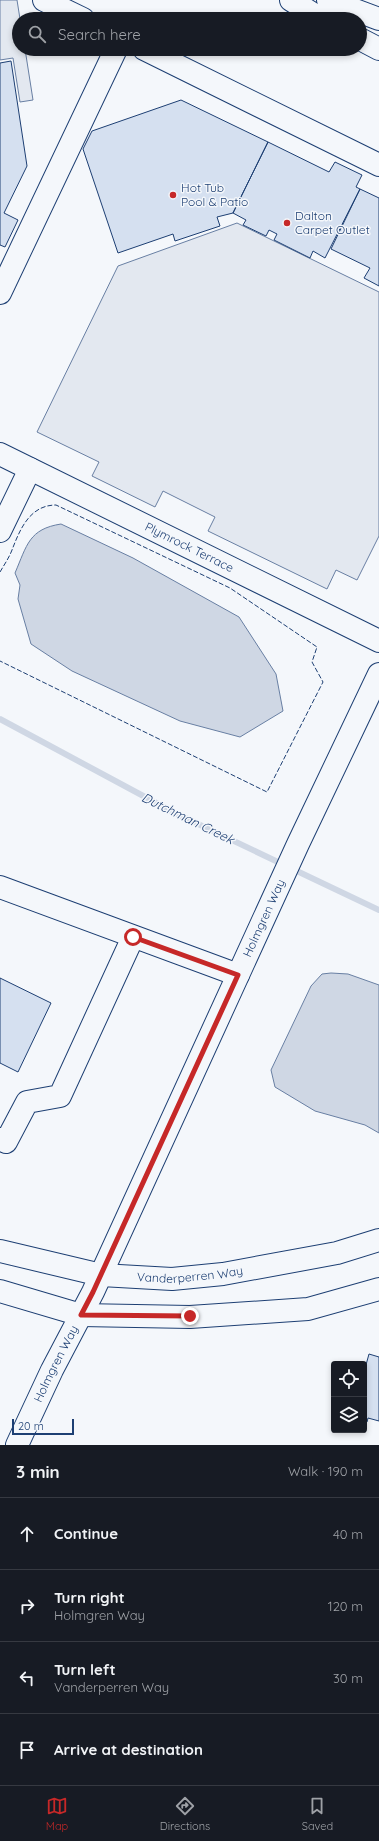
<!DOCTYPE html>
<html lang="en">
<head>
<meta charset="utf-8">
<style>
	:root { --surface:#171b24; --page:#20242c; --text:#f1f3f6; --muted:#9ea1a6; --line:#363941; --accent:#c62828 }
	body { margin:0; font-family:Quicksand,sans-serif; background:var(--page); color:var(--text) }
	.controls { position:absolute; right:12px; bottom:12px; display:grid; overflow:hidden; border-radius:4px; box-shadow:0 2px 6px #0003 }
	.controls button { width:36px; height:36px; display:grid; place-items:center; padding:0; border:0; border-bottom:1px solid var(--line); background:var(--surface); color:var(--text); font:20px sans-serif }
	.scale { position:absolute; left:12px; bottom:10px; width:62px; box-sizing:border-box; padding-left:4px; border:2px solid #1d3f73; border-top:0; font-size:11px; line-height:14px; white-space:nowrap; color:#1d3f73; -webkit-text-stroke:3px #f4f7fb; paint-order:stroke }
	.stop { position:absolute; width:12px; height:12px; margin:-9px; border:3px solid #c62828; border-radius:50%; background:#fff }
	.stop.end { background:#c62828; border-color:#fff; box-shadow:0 1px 4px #0008 }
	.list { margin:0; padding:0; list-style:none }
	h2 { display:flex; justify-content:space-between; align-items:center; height:52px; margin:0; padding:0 16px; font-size:17px }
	h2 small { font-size:13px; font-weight:400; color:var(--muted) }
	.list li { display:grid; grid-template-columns:26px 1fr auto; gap:12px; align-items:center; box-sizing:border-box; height:72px; padding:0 16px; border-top:1px solid var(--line) }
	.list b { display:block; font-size:15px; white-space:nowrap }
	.list p { margin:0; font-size:13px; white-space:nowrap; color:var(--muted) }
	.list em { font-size:13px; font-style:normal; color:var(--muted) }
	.icon { flex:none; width:22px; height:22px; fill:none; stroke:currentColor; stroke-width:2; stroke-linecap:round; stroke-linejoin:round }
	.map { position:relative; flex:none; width:379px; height:1445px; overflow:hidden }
	.search { position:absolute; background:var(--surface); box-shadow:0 2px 6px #0003; left:12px; right:12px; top:12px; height:44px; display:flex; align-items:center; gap:10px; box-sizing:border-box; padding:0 14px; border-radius:22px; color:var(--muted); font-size:15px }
	.sheet { height:340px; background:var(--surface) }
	nav { display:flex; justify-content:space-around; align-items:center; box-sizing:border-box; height:56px; border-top:1px solid var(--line); background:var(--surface); font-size:11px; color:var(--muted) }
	nav a { display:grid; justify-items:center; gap:2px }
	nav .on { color:var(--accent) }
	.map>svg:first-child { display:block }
</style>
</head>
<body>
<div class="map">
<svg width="379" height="1445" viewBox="0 0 379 1445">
	<rect width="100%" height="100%" fill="#f4f7fb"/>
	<path fill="#e3e8f0" stroke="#687fa3" d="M0,0H17L20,19L19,49H25L33,100L20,102L13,58L0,60Z
		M237,223L379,292V536L357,580L336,570L327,589L208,531L215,517L163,491L155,507L92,476L99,462L37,432L118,266Z"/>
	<path fill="#cfd7e4" stroke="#687fa3" d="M61,524L133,558L239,617L276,674L283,711L240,737L180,721L72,671L31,644L18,599L20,585L15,573C27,545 29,529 61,524Z
		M331,973L348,974L379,985V1133L365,1125L315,1111L275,1087L271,1070L311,986L322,974Z"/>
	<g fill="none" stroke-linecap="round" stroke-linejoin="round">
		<path stroke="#cfd7e4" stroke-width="6" d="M0,719L175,813L379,910"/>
	</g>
	<path fill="#d5e0f0" stroke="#1d3f73" d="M11,61L27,166L4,213L18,220L5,247L0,245V63Z
		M181,100L268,142L233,213L217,217L220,226L175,241L173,234L118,253L83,149L92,131Z
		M268,142L329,172L335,162L362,175L356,187L360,189L325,258L313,251L310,258L274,240L277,234L269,230L266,236L243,225L246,220L233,213Z
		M360,189L379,198V286L364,278L370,268L331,249Z
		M0,978L51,1003L18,1072L0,1063Z
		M369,1354L379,1357V1421L368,1418L367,1422L364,1421V1372Z"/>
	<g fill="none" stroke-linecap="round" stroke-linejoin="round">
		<defs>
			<g id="minor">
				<path d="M44,0L83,19"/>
				<path d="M144,49L379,165"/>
				<path d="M0,293L116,49"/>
				<path id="s1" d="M0,454L379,641"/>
				<path d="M0,531L30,469"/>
				<path d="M0,887L238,975"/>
				<path d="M0,1139L6,1142L27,1102L60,1096L133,937"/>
				<path id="s2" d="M0,1251L101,1275L172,1279L223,1274L337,1253L379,1240"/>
				<path d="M0,1291L81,1315L190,1317L308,1309L379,1289"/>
				<path id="s3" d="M17,1445L52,1370L93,1292L298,844L379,674"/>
			</g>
			<path id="highway" d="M291,0L321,19
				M328,0L379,19
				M360,39L379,49"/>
		</defs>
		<use href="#minor" stroke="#1d3f73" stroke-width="24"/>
		<use href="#highway" stroke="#1d3f73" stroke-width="24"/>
		<use href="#minor" stroke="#f4f7fb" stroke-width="22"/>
		<use href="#highway" stroke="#f4f7fb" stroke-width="22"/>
		<path stroke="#1d3f73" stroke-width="1" stroke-dasharray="5 2" stroke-linecap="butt" d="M0,572C4,565 9,558 12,550C20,529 30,505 56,505L230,588L317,647L312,662L323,682L267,792L0,661"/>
	</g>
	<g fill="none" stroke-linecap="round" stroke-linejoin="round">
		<path stroke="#c62828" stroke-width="5" d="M133,937L238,975L93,1292L81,1315L190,1316"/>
	</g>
	<g fill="#c62828" stroke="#f4f7fb" stroke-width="1.5">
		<circle cx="173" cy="195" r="4"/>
		<circle cx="287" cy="223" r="4"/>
	</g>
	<g text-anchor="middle" stroke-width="3" stroke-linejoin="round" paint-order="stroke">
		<g font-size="12" fill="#1d3f73" stroke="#f4f7fb" text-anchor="start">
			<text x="181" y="192">Hot Tub<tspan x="181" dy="14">Pool &amp; Patio</tspan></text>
			<text x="295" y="220">Dalton<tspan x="295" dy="14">Carpet Outlet</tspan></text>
		</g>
		<g font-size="12" fill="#1d3f73" stroke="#f4f7fb">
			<text dy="4" stroke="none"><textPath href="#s1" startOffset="211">Plymrock Terrace</textPath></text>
			<text dy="4" stroke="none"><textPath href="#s3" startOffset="582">Holmgren Way</textPath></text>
			<text dy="4" stroke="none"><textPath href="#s2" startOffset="193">Vanderperren Way</textPath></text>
			<text dy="4" stroke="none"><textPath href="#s3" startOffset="90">Holmgren Way</textPath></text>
		</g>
		<g font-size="13" font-style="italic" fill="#1d3f73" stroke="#f4f7fb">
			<text transform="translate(188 818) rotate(26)" y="5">Dutchman Creek</text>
		</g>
	</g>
</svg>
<div class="controls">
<button><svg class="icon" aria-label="locate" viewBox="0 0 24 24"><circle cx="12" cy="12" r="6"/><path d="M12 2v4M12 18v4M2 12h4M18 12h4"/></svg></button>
<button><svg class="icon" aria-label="layers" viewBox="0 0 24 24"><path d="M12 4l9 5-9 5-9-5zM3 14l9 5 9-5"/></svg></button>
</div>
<div class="scale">20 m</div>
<div class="stop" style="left:133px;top:937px"></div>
<div class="stop end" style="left:190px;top:1316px"></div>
<div class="search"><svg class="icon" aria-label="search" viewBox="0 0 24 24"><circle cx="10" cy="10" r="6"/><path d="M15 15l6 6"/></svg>Search here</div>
</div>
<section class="sheet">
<h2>3 min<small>Walk · 190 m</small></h2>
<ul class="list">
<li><svg class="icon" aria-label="ahead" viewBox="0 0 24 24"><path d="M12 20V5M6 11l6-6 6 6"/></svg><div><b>Continue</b></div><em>40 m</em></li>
<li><svg class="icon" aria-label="right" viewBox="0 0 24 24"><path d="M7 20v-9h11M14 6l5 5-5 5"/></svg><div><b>Turn right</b><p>Holmgren Way</p></div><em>120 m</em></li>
<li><svg class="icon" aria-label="left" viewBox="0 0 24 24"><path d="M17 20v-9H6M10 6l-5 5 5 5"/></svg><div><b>Turn left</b><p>Vanderperren Way</p></div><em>30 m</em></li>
<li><svg class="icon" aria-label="arrive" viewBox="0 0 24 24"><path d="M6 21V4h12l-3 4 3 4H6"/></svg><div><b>Arrive at destination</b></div></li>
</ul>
</section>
<nav>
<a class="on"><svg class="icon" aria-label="map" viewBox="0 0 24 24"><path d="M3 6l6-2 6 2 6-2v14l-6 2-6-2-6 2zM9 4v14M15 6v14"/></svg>Map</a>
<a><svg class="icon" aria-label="directions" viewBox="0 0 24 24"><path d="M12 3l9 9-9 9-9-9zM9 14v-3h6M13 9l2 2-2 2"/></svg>Directions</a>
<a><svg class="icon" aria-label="saved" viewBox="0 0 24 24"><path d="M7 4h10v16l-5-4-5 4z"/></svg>Saved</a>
</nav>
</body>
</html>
